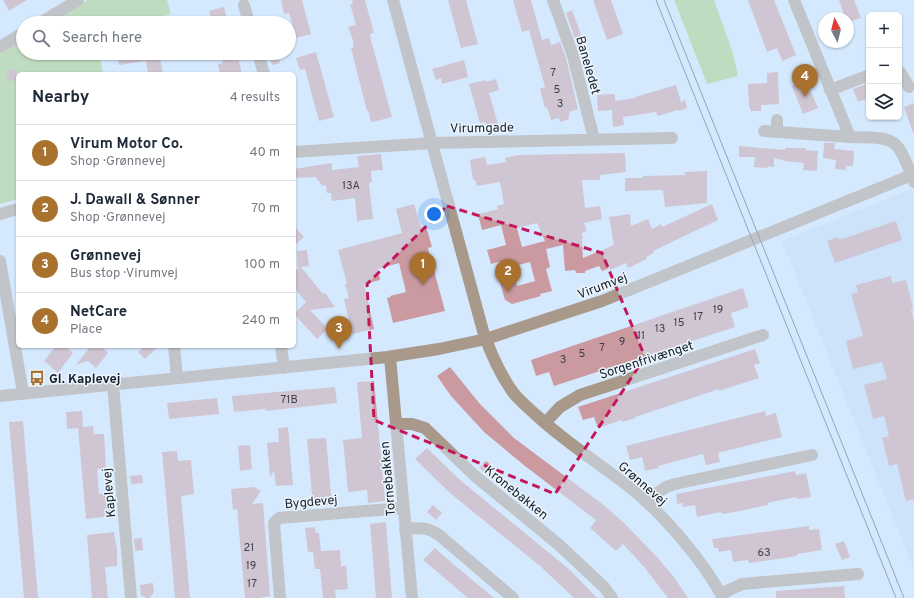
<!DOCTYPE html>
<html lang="en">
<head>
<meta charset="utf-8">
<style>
	:root { --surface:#fff; --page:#f2f2f3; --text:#1f2937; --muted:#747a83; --line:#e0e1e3; --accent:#a9712e }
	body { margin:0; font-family:Overpass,sans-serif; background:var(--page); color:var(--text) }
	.controls { position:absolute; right:12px; top:12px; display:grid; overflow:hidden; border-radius:6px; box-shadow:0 1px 3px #0004 }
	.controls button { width:36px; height:36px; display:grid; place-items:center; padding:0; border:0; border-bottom:1px solid var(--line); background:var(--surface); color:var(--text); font:20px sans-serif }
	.compass { position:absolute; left:818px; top:12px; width:36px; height:36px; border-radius:50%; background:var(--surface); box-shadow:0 1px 3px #0004; rotate:353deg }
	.you { position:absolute; left:434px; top:214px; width:14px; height:14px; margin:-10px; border:3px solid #fff; border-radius:50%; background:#1a73e8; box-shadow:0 0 0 6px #1a73e833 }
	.badge { display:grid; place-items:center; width:26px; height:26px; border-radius:50%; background:var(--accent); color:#fff; font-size:13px; font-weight:700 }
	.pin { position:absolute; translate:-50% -33px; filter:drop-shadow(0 1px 2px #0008) }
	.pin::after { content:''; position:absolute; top:21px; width:14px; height:12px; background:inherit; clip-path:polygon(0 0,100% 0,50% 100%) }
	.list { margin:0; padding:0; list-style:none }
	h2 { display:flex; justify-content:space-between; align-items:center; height:52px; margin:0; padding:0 16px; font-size:17px }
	h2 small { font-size:13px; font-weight:400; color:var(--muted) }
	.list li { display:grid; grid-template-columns:26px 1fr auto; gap:12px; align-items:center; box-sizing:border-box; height:56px; padding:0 16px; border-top:1px solid var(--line) }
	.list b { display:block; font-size:15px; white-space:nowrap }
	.list p { margin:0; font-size:13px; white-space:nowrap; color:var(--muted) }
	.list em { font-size:13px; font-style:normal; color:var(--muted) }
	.icon { flex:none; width:22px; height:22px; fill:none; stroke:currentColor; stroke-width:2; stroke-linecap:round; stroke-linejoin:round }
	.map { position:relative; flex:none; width:914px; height:598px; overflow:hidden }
	.search { position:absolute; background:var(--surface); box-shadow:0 1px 3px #0004; left:16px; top:16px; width:280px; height:44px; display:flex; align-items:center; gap:10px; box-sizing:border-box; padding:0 14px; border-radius:22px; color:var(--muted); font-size:15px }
	.panel { position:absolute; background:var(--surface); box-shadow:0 1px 3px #0004; left:16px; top:72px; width:280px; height:276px; border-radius:6px }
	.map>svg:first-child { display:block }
</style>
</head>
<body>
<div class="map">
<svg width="914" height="598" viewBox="0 0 914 598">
	<rect width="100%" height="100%" fill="#d5e9fe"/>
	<path fill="#c3dbf3" d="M914,188V570L782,241Z"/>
	<path fill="#a7cc77" d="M88,0H167L171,14L138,23H51Z
		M674,0H714L733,53L738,76L707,84Z
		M23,40V53H99L103,74H18V199L0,204V54Z"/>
	<path fill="#cb9aa1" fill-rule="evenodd" d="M3,0H27L9,11Z
		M281,0H302L311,34L296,38L289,13L284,14Z
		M352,0H365L374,33L370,34L371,40L392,117L373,122H371L368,110L367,111L351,48H353V44L354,43L348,27L356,25L350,4H353Z
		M448,0H466L478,44L461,48Z
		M513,0H531L542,40L549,38L551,45L560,42L566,58L578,109L569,112L570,115L568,116L569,119L560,122L559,118L551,120L547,107L545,108L540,89L545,87L529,30L522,32Z
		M593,0H611L623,34L607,40Z
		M748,0H774L796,55L782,61L777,48L767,52Z
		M839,0H854L861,18L848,22V18H845Z
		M224,7L228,23H212L209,11Z
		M572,10L585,46L578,48L566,13Z
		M316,52L334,117L319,121L305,69L300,70L296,58Z
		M117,53H162L163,58H160L163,74H148L146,61L119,65Z
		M220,53H237L242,74H220L218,64L223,63Z
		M269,53H277L280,63L272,65Z
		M464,60L468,77L442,84L441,78L436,80L432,69Z
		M15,69L18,79L9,82L6,72Z
		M778,72L779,104L761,105V111H751L749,105L748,84L767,83V73Z
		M496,79L499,90L489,93L498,124L487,127L485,122L480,123L469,84L486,80V82Z
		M806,80L818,108L803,114L792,86Z
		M869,83V98L858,102L853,89Z
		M676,85L681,102L685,100L687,108L679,111L678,110L658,116L656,112L623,117L624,125L613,127L612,110L598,111L597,95L615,94V101L635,98V97Z
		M914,103V132L913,133L904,107Z
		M824,143H835L834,149L854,151L853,166H846V170L835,169L836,160L823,158Z
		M739,146L785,150V148H806V150L818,151L817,171L803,170L804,163L785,161L774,158V167L768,166V168L754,167L755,157H739Z
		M625,153L626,172L600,175V180H582L585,208L600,206L602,219L584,223L587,231L582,233L583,239H582L583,258L614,245L609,217L630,214L631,226L648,219L652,229L661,224L662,227L712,204L718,220L653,251L654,253L646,257L647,259L628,268L626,263L610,270V268L602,271L599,266L585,271V273H576L575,270L565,271L563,245L546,249L550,267L546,269L552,291L540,294L541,296L512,304L505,300L499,279L514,274L517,286L535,281L530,262L511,267L509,259L491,264L487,250L506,245L501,225L482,230L478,214L498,209L497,206L504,204L500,182L477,186L475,180H473L470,160L485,157L487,165L506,162L505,158L518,155ZM537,223L545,241L522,247L517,228Z
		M381,154L383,170L371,171L372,182L369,183L373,219L357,221L355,198L332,201L331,193H327L326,185L323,186L315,177L294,178V169L332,163V170L359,167L357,156Z
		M707,171V203L665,207L663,190L625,191V178H643V176L685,175V172Z
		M414,204L421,227L426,226L432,247L428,248L445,311L393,323L387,298L391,297L390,296L406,292L399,263L378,269L380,280L364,284L374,329L352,334L344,299L349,298L345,284H347L338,250L402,233L396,209Z
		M896,221L902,240L835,263L827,241L838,237L839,240Z
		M294,226L304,237L294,246Z
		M307,250L309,266L301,267L323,294L325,293L335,307L310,310L328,329L317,339L294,314L306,302L294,288V272L300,267L298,268L297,251Z
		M891,276L892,283L906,280L913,308L911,309L914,322V499L906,501L897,464L889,466L882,438L889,436L884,416L873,419L864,385L887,379L882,362L853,369L846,341L863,336L851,294L858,292L856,285Z
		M743,288L749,307L731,313L735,327L554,386L549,372L536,376L531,360Z
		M56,346H65L73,353L58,373L44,361Z
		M91,346H101L108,353L96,368L88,361L76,365Z
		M145,346H159L145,359L138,352Z
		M755,349L760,363L754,365L759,378L719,391V389L635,417L636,418L622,422V420L598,428L594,417L583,420L578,407Z
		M450,367L480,404L514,438L605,506L623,522L657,557L673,576L688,598H668L645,568L623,544L616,551L590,528L596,520L525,466L484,432L451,396L437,376Z
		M374,381L385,501L368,503L367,490L348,492L343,440L362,438L357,382Z
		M335,387L337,403L266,411L265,409L234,412L232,396Z
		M217,398L219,414L169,419L167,403Z
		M82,411L83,427L93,426L94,434H104L106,468L97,469L99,494L111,493L112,516L86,519L78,428L67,429L66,412Z
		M765,411L766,416L776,413L782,437L718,453L720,462L706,465L703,454L658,466L659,468L645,471L642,457L630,460L626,446Z
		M23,421L38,598H24L9,422Z
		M288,427L293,485L276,486L274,471L270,477L267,443L279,442L278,428Z
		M326,438L332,505L313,506L307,439Z
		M250,445L252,469L240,471L238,446Z
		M427,448L460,480L569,569L597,598H574L540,566L450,493L415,459Z
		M177,451L178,461L191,460L194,494L181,496L190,598H175L162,452Z
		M486,461L494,468L487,475L479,468Z
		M795,471L796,475L806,473L811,497L797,499L796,497L767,503L768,505L735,512L722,514L721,512L697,517L695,505L683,507L682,503L677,504L676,494Z
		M142,475L143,483L131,484L130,476Z
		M254,487L261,491L252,504L263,503L270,596L259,598H245L237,509L233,510L231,489Z
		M433,505L442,513L436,520L427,512Z
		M386,522L392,598H376L370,524Z
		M809,526V530L819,529L822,550L797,554V556L771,560L749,563L748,560L733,562L731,550L719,552L718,548H714L712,539Z
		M315,527L316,533H319L321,551L340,550L341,566H346L348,589L335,590L336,598H323L320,569H315L313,552H308L305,528Z
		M114,532L117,549V566L105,567L108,598H92L87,535Z
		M142,538L143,550L135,551L134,539Z
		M844,541L850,557L842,560L835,544Z
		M435,548L453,564L494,598H468L442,576L423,560Z
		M153,583L154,592L150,598H146L141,595L140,585Z
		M844,586L845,598H776V591Z"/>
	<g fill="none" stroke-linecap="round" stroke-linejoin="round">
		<path stroke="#a8998b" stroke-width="12" d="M393,0L483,331C490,352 499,372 512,391C518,400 528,407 535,414C565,442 600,464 632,489C664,515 704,562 723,598
			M553,0L573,56L594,139
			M794,0L850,137C863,138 886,135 896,145C904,153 910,172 914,182
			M244,5L249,23
			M40,23L78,0
			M0,47L23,33
			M258,53L264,74
			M899,72L901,73L909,87
			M830,90L869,75
			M777,120V132
			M764,131L850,137
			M294,152L432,143L672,138
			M0,214L18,209
			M0,261L23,393
			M174,346L177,378
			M281,346L284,368
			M390,357L412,598
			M113,385L131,598
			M0,396L387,357L439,349L486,339L602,301L914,174
			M545,423L560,407L580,395L763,335
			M396,424H412L425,428L475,476L558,544L604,587L612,598
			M645,501L666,487L675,484L812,455
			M405,529C421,528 425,526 439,535L513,598
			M721,594L742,584L858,574
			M280,598L274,523L279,518L403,508"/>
		<path stroke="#435160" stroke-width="1" d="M656,0L896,598
			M664,0L904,598"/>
	</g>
	<path d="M0 0H914V598H0ZM447,206L602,253L645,357L555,494L374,420L367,284Z" fill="#d5e9fe" fill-opacity=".55" fill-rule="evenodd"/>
	<path fill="none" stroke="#c2185b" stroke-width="3" stroke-dasharray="8 5" stroke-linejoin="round" d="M447,206L602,253L645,357L555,494L374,420L367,284Z"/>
	<defs>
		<symbol id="bus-bare" viewBox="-9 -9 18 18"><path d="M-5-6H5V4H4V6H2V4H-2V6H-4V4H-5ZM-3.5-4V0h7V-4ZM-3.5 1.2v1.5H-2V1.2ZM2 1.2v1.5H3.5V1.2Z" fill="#a9712e" stroke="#eef5fc" stroke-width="2.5" paint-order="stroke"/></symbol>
	</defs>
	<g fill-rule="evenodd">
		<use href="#bus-bare" x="26" y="367" width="22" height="22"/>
	</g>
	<g text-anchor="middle" stroke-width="3" stroke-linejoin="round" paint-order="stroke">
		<g font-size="11" fill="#413e49">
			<text x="553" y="76">7</text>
			<text x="557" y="93">5</text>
			<text x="560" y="107">3</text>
			<text x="351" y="189">13A</text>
			<text x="718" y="313">19</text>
			<text x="698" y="320">17</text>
			<text x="679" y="326">15</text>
			<text x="660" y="332">13</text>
			<text x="641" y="339">11</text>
			<text x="622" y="345">9</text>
			<text x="602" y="351">7</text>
			<text x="582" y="357">5</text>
			<text x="563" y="363">3</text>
			<text x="289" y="403">71B</text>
			<text x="249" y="551">21</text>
			<text x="764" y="556">63</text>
			<text x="251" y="569">19</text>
			<text x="252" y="587">17</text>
		</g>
		<g font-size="13" fill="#13202c" stroke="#eef5fc">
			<text transform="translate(589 65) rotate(74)" y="5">Baneledet</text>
			<text transform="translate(482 127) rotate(-1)" y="5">Virumgade</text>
			<text transform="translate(602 285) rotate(-21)" y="5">Virumvej</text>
			<text transform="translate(646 359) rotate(-18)" y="5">Sorgenfrivænget</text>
			<text transform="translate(387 479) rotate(-95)" y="5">Tornebakken</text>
			<text transform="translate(643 483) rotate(41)" y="5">Grønnevej</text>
			<text transform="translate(517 492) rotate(39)" y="5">Kronebakken</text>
			<text transform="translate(108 493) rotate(-95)" y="5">Kaplevej</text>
			<text transform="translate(311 501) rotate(-5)" y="5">Bygdevej</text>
		</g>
		<g font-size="13" font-weight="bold" fill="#13202c" stroke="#eef5fc" text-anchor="start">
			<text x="49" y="383">Gl. Kaplevej</text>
		</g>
	</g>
</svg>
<div class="controls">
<button>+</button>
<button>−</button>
<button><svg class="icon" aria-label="layers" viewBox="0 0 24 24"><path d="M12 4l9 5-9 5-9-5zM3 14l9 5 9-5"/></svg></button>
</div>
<svg class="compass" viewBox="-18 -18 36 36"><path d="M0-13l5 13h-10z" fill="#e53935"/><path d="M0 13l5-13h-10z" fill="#747a83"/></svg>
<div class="you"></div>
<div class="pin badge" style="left:423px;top:285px">1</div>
<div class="pin badge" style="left:508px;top:292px">2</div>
<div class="pin badge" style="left:339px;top:349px">3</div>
<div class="pin badge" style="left:805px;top:97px">4</div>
<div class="search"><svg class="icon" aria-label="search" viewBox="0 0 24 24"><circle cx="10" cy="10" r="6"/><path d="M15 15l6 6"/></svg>Search here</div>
<section class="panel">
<h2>Nearby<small>4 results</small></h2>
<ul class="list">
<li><span class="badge">1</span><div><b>Virum Motor Co.</b><p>Shop · Grønnevej</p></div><em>40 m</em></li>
<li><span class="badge">2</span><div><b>J. Dawall &amp; Sønner</b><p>Shop · Grønnevej</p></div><em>70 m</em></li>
<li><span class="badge">3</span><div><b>Grønnevej</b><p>Bus stop · Virumvej</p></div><em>100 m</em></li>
<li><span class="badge">4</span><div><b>NetCare</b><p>Place</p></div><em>240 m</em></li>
</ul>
</section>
</div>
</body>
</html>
